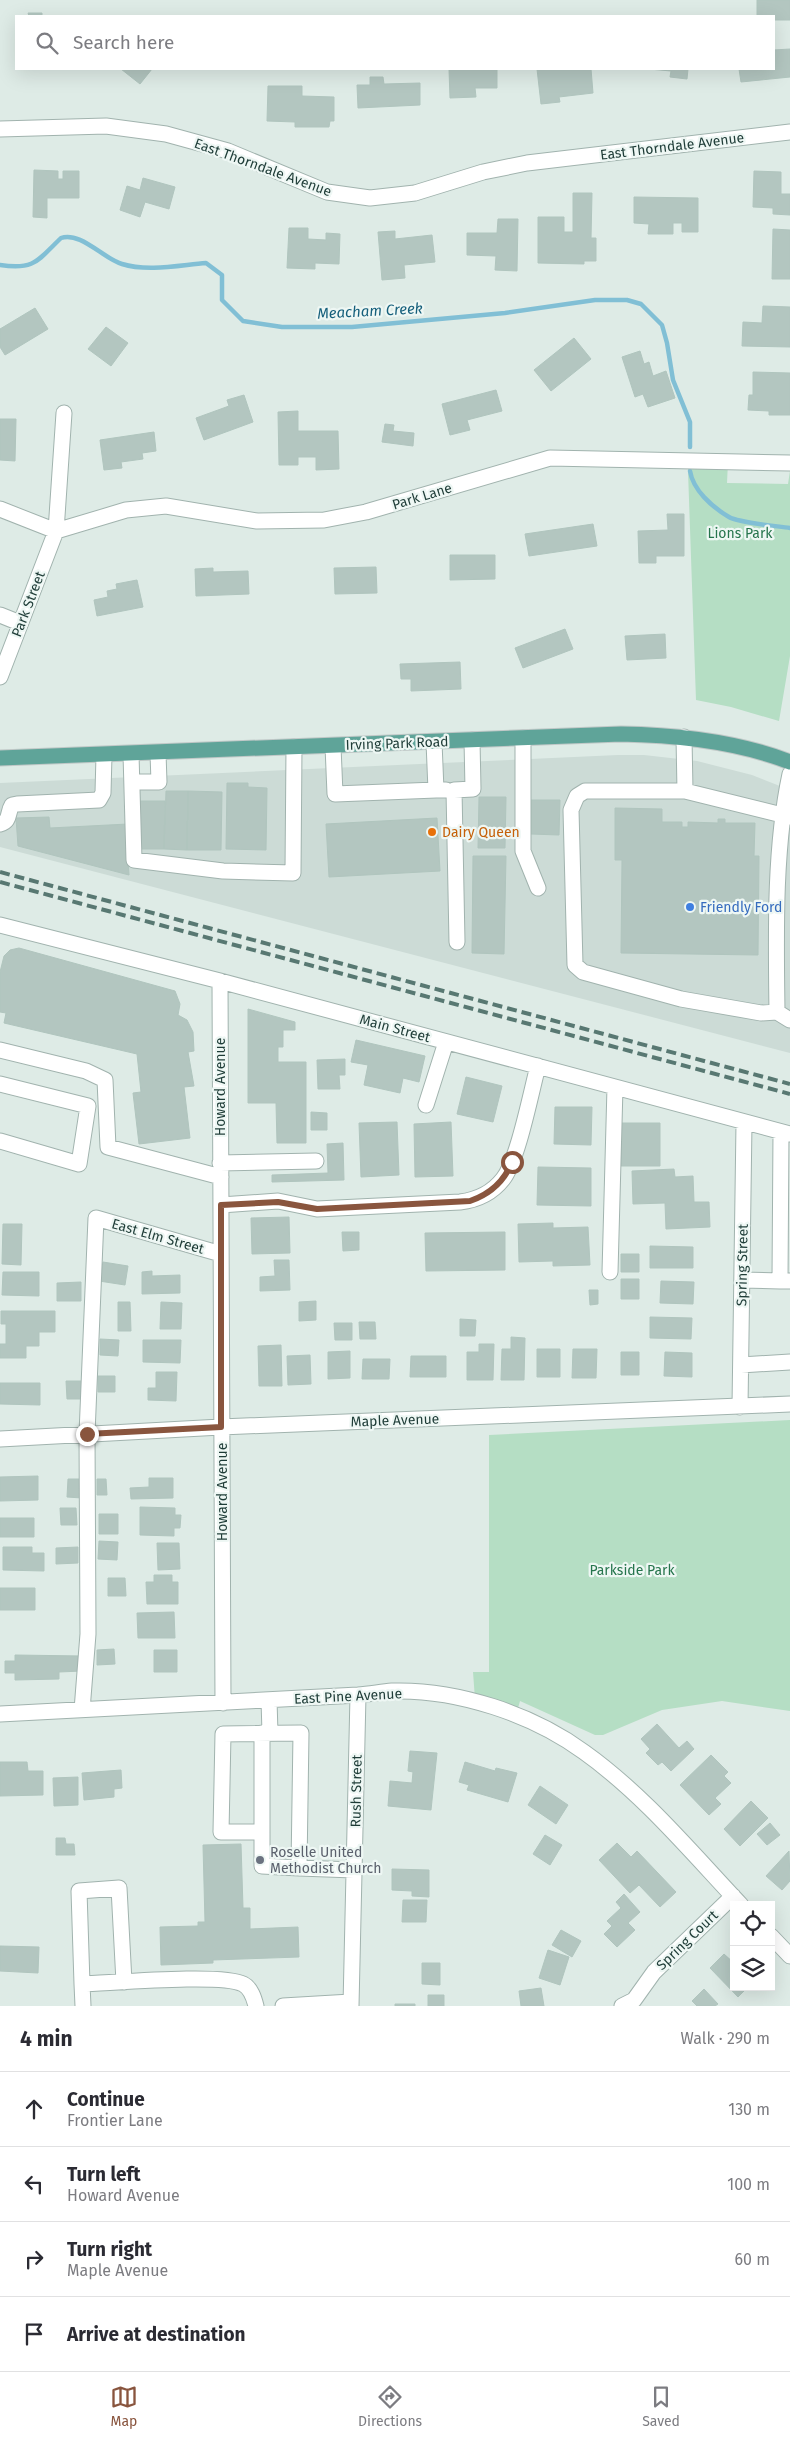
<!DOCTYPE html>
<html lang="en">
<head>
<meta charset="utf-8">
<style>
	:root { --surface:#fff; --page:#f2f2f3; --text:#2b2b33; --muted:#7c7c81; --line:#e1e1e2; --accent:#89553e }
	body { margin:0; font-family:"Fira Sans",sans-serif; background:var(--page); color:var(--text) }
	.controls { position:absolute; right:15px; bottom:15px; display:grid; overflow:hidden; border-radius:0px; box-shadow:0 5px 20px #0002 }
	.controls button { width:45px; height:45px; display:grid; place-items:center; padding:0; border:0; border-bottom:1px solid var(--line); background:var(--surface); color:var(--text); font:25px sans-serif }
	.stop { position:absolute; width:15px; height:15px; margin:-11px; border:4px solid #89553e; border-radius:50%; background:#fff }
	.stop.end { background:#89553e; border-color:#fff; box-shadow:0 1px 5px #0008 }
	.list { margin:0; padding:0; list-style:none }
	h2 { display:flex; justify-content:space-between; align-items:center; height:65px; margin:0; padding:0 20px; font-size:21px }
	h2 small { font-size:16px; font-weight:400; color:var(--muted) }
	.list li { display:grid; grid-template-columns:32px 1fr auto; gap:15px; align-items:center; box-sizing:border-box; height:75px; padding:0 20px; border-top:1px solid var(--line) }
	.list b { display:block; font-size:19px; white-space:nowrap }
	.list p { margin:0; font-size:16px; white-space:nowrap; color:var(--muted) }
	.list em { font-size:16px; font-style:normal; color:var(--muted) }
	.icon { flex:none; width:28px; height:28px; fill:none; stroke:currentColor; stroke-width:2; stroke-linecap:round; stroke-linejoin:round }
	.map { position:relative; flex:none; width:790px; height:2006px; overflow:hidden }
	.search { position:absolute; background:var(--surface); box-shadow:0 5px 20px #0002; left:15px; right:15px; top:15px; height:55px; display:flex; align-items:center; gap:12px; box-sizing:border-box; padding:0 18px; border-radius:0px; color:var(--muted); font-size:19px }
	.sheet { height:365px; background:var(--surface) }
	nav { display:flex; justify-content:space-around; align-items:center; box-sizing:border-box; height:70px; border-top:1px solid var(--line); background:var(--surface); font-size:14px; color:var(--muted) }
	nav a { display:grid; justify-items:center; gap:2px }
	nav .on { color:var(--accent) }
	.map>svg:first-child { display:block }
</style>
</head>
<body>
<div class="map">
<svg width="790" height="2006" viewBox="0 0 790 2006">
	<rect width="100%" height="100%" fill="#deebe6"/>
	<path fill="#ccdbd6" d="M618,755H644L697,761L752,775L790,790V1053L0,847V783Z"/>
	<path fill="#b5dec4" d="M690,461L728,462L727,483L788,484L790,471V656L779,721L731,707L696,700L688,471Z
		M790,1420V1711L722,1701L662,1710L603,1735H595L520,1701L518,1708L513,1711L475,1699L473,1672H489V1435Z"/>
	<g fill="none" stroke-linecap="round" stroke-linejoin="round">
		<path stroke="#81bfd5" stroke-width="4.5" d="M0,265C35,270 37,261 61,238C80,231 104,259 122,264C148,272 180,265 206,263L222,275V300L243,321L282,327H352L505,313L595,300H627L641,304L662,325L667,343L673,380L690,422V447
			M690,471C693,490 712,507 729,517C739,523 777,526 790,528"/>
	</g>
	<path fill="#b3c6c0" stroke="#b0c5be" d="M757,0H790V20H774V16H757Z
		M28,13H42V16H29Z
		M790,49V77L741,82L739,69H774V50Z
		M121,69H152L140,84Z
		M449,69H497V88H475L476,97L450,98Z
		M537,69H591L593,93L559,97L560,102L541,104Z
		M649,69H688L687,79L670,77L671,71Z
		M370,77H383L384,84L420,83V105L358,108L357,85H370Z
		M268,86H302V96L334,97V121H330L329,127H295V122L267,121Z
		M34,170L58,171V179H63V171H79V198H47V218L33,217Z
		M754,171L781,172V194H790V215L773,214V208L753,207Z
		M143,178L175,187L169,209L145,202L140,217L120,210L127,186L140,190Z
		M573,193H592L591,238H596V261H584V264L538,263V217H564V232H573Z
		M634,197L698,198V232H682V223H673V234H648L649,224L634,223Z
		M498,219H518L517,271L495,270L496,256L467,255V233H497Z
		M289,228H308V239L326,240V233L340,234L339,264L315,263V269L287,268Z
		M773,229L790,230V279H772Z
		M395,231V239L432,235L435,262L404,265L405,278L382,280L378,232Z
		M763,306L790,307V347L742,346L743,322L762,323Z
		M35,308L48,329L5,355L0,347V329Z
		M106,327L128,343L111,366L88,349Z
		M574,338L591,359L551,391L534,370Z
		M640,351L644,364L649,362L653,376L666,371L675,398L648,407L643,394L635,397L622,357Z
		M753,372L790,373V415H769V411L748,410L749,395H753Z
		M496,390L502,411L467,420L470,430L450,435L442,404Z
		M244,395L253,422L204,440L196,418L229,406L227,400Z
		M298,411V431H338L339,469L316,470V457H298V465H279L278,412Z
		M0,419H16L15,461L0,460Z
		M385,424L394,425L393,431L414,433L413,446L382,442Z
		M154,432L156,451L142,453L143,459L121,462L122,468L104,470L100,440Z
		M667,514H684V556H656V563H639L638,531L668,530Z
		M593,524L597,546L529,556L525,534Z
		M450,555H495V579L450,580Z
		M376,567L377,593L335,594L334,568Z
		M213,568V572L248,571L249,594L196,596L195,569Z
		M137,580L143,607L97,616L94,600L108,597L107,591L117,589L116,584Z
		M565,629L573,649L523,668L515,648Z
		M665,634L666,658L627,660L625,636Z
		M460,662L461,689L411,691V679H401L400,664Z
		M227,783H248V787L267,788L266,850L226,849Z
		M166,791H188L187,850L164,849Z
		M188,791L222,792L221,850H187Z
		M479,797H506L505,848H478Z
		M531,800H560L559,835L531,834Z
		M140,801H165L164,849H139Z
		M615,808L662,809V822H682V827H688V822L718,823V819H725V823H755L754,856H759L758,955L621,953L622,860H615Z
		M49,817L50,828L128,824L126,831L129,875L18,846L16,818Z
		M437,818L440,871L329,877L326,824Z
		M473,856H506L504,954L472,953Z
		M19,948L175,991L180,1004L178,1015L187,1020L193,1032L194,1051L188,1052L194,1086L184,1087L190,1138L139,1144L133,1093L141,1092L137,1054L4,1023L6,1013L0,1012V972L4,956L10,950Z
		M248,1009L295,1022V1030H283V1047H278V1062H306V1143H277L276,1103H248Z
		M356,1040L425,1056L419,1082L403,1078L400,1093L364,1085L368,1065L351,1062Z
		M345,1059V1075H339L340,1089H318L317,1060Z
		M466,1077L502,1086L493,1122L457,1114Z
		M555,1107H592L591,1145L554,1144Z
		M311,1112L327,1113V1130H311Z
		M397,1122L399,1175L361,1177L359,1123Z
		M451,1122L453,1176L415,1177L414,1124Z
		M621,1123H660V1166H621Z
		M343,1143L344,1180L272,1182V1175L328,1173L327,1144Z
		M538,1167L591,1168V1206L537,1205Z
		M674,1169L675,1177L693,1176L694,1202H709L710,1227L666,1229L665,1203L633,1204L632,1171Z
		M289,1217L290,1253L252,1254L251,1218Z
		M553,1223V1228L588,1227L590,1265L553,1266V1261L519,1262L518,1224Z
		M3,1224H22L21,1265L2,1264Z
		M342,1232H359V1250L343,1251Z
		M505,1232V1270L426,1271L425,1233Z
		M650,1246L693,1247V1268H650Z
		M621,1254H639V1272H621Z
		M274,1260H289L290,1290L260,1291V1277L275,1276Z
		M103,1262L128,1266L125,1285L99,1281Z
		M152,1271V1276L180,1275V1293L142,1294V1272Z
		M3,1272H39V1296L2,1295Z
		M621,1279H639V1299H621Z
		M661,1281L694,1282L693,1304L660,1303Z
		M81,1282V1301H57V1283Z
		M589,1290H598V1304L590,1305Z
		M316,1301V1320L299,1321V1302Z
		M118,1302H130L131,1331H118Z
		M161,1302L182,1303L181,1329H160Z
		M1,1311H55V1332H39V1346H26V1358H0V1344H6V1324H1Z
		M650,1317L692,1318L691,1339L650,1338Z
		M460,1319L476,1320L475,1336H460Z
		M359,1322H375L376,1339H360Z
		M334,1323H352V1340H335Z
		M511,1337L525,1338L524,1380H501L502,1349H511Z
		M100,1339L119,1340L118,1356L100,1355Z
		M143,1340H181L180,1363L143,1362Z
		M479,1344H494L493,1380H467V1352H479Z
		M281,1345L282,1386H259L258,1346Z
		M537,1349H560V1377H537Z
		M573,1349H597L596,1378H572Z
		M350,1351V1378L328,1379V1352Z
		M621,1352H639V1375H621Z
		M665,1352L692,1353V1377L664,1376Z
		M310,1355L311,1384L288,1385L287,1356Z
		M411,1356H446V1377H410Z
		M363,1359H390L389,1379H362Z
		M156,1372H177L176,1401L148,1400V1388H156Z
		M98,1376H115V1392H98Z
		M66,1381H82L83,1399H67Z
		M0,1383H40V1405L0,1404Z
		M38,1476V1500L0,1501V1477Z
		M149,1478H173V1498L131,1499L130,1488L149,1487Z
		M68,1479H82V1498L67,1497Z
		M97,1479H106L107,1495H97Z
		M140,1507L175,1508V1515H181L180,1528H174V1536L140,1535Z
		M60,1508H76L77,1525H61Z
		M99,1514H118V1534H99Z
		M0,1518H34V1537H0Z
		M99,1541L118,1542L117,1560L98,1559Z
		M157,1543H179L180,1569L158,1570Z
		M3,1547H32V1553H44V1571L3,1570Z
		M78,1547V1563L56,1564V1548Z
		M154,1575H172V1582H178V1604H147L146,1582H154Z
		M108,1578H125L126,1596H108Z
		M0,1588H35V1610H0Z
		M174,1612L175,1638H138L137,1613Z
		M114,1649L115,1664L97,1665V1650Z
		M154,1650H177V1672H154Z
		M15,1655L82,1656V1671L59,1672V1679L15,1680V1673H5V1661H15Z
		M657,1724L679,1748L687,1741L694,1749L671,1771L662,1762L658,1765L646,1753L650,1749L641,1739Z
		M410,1751L437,1753L431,1810L388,1806L390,1781L412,1783L413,1772L408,1771Z
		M711,1755L728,1772L724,1776L731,1783L715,1798L721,1804L709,1815L680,1785Z
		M0,1762H27L28,1771H43V1795L0,1796Z
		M465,1762L495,1771L496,1768L517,1773L508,1802L467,1790L469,1785L459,1782Z
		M121,1770L122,1788L114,1789V1797L84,1800L82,1773Z
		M78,1777V1805L54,1806L53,1778Z
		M540,1786L568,1805L556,1824L528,1805Z
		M751,1801L768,1818L740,1846L724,1829Z
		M770,1823L780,1835L767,1845L757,1834Z
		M545,1835L562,1845L550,1865L533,1854Z
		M56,1838H65L66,1844H74L75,1855H56Z
		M617,1843L631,1857L637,1851L676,1892L660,1907L639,1885L630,1893L599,1860Z
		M241,1844L243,1908H250V1929L298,1927L299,1957L213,1960V1963L161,1965L160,1927L198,1926V1922H205L203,1845Z
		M789,1851L790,1881L782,1890L766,1876Z
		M392,1869L429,1870V1897L412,1896V1891L392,1890Z
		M624,1894L640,1912L628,1923L635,1930L617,1947L604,1934L612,1926L607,1921L621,1908L616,1902Z
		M403,1900H427L426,1922H402Z
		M561,1930L581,1941L572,1957L552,1945Z
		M0,1946L39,1947L38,1973L0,1971Z
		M548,1950L569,1957L560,1985L539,1978Z
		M724,1954L734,1963V1987H748L738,1997L710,1968Z
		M422,1963H440V1985L422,1984Z
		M541,1988L544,2006H521L519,1991Z
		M704,1989L718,2004L715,2006H697L692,2001Z
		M428,1995H444V2006H428Z
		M395,2004H415V2006H395Z"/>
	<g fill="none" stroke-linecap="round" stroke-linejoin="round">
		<defs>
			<path id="minor" d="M0,129L106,126L166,134L228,151L327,192L370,198L415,193L483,172L527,163L790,132
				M0,509L56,531
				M56,531L126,510L166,506L257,521L324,520L366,512L550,458L790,463
				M0,615L20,623
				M0,677L56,531L64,413
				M684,737L685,791L790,817
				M523,738V851L538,888
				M434,742L436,790H446
				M333,746L335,794L436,790
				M131,754L134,860L223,871L293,873L294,747
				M790,774C774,849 776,935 777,1012L790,1020
				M132,782H159L158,753
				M685,791H585L577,796L571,810L575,965L583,972L681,999L761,1013L777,1012
				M0,824C11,821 7,813 12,805L17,804L99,800L103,793L104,755
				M0,925L220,981L790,1134
				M457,942L454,790L473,789L472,740
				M220,981L223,1703
				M0,1050L86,1071L105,1080L108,1147L221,1177
				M0,1084L88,1106L79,1164L0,1141
				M426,1105L446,1042
				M781,1132L780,1281H790
				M220,1163L316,1161
				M221,1205L278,1201L317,1209L460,1202C477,1200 492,1193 503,1179C518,1160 531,1092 538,1066
				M610,1272L615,1087
				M742,1280L780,1281
				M741,1365L790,1362
				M740,1407L744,1123
				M0,1439L221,1427L790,1404
				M269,1700L270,1733
				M82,1710L88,1634L87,1434L96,1218L221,1254
				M0,1714L358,1695C370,1694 381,1692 392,1691C457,1689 532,1714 584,1752C643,1794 691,1852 741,1905
				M262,1733V1866L299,1868L301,1733L223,1734L221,1832H262
				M299,1868L354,1870
				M771,1936L790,1956
				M82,1984L79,1891L119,1888L124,1982
				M83,2006L82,1984C112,1983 222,1973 243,1984C251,1988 254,1998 256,2006
				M283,2006L351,2002
				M351,2006L358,1695
				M622,2006L634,2000L654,1972L733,1896"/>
			<path id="major" d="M0,758L621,734C678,735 736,741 790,762"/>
		</defs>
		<use href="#minor" stroke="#a1b3ae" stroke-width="17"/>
		<use href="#major" stroke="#c0c8c7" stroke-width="17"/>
		<use href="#minor" stroke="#fff" stroke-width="15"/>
		<use href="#major" stroke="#5fa499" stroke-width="15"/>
		<path stroke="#587872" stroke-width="4" stroke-dasharray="10 5" stroke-linecap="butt" d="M0,872L790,1084
			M0,882L790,1094"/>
	</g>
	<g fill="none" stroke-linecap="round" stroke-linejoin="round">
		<path stroke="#89553e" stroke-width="6" d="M87,1434L221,1427V1205L278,1202L317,1209L470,1201C490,1194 504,1182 512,1162"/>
	</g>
	<circle fill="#e8710a" stroke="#eef7f4" stroke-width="2" cx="432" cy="832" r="5"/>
	<circle fill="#3f7fe0" stroke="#eef7f4" stroke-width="2" cx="690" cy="907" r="5"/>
	<circle fill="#6b7280" stroke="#eef7f4" stroke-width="2" cx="260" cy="1860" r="5"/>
	<g text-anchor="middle" stroke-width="4.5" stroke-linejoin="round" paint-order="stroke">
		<g font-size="14" fill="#1e3c37" stroke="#eef7f4">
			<text transform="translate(672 146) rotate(-7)" y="5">East Thorndale Avenue</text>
			<text transform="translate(263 167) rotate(20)" y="5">East Thorndale Avenue</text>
			<text transform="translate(422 496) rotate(-17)" y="5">Park Lane</text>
			<text transform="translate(28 604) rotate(-69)" y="5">Park Street</text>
			<text transform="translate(397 743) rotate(-2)" y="5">Irving Park Road</text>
			<text transform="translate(395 1028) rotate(15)" y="5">Main Street</text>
			<text transform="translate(220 1087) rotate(-90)" y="5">Howard Avenue</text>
			<text transform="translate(158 1236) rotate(16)" y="5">East Elm Street</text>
			<text transform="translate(742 1265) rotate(-89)" y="5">Spring Street</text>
			<text transform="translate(395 1420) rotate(-2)" y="5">Maple Avenue</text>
			<text transform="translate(222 1492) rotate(-90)" y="5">Howard Avenue</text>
			<text transform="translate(348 1696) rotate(-3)" y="5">East Pine Avenue</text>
			<text transform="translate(356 1791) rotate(-89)" y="5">Rush Street</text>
			<text transform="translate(687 1940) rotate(-44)" y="5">Spring Court</text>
		</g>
		<g font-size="14" fill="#26754d" stroke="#eef7f4">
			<text x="740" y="538">Lions Park</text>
			<text x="632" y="1575">Parkside Park</text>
		</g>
		<g font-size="14" fill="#c56008" stroke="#eef7f4" text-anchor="start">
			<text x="442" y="837">Dairy Queen</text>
		</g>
		<g font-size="14" fill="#366cbe" stroke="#eef7f4" text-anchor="start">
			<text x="700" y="912">Friendly Ford</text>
		</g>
		<g font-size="14" fill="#5b616d" stroke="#eef7f4" text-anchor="start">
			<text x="270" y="1857">Roselle United<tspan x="270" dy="16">Methodist Church</tspan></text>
		</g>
		<g font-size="15" font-style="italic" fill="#155f7b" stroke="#eef7f4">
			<text transform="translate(370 311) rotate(-3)" y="5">Meacham Creek</text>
		</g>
	</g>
</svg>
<div class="controls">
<button><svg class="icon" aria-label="locate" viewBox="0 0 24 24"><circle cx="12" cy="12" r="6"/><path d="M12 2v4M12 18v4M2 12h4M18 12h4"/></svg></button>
<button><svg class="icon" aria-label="layers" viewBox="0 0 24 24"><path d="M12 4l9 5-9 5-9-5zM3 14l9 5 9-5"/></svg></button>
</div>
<div class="stop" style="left:512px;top:1162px"></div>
<div class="stop end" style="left:87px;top:1434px"></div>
<div class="search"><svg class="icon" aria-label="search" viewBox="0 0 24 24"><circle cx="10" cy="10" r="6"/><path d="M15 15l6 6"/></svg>Search here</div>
</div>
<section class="sheet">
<h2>4 min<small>Walk · 290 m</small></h2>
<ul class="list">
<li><svg class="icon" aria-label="ahead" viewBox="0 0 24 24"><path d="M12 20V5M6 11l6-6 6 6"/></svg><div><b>Continue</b><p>Frontier Lane</p></div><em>130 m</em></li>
<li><svg class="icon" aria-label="left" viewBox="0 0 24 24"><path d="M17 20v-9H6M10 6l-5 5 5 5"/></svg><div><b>Turn left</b><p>Howard Avenue</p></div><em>100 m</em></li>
<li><svg class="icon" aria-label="right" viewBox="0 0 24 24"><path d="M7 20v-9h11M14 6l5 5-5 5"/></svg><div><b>Turn right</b><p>Maple Avenue</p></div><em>60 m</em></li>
<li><svg class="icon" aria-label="arrive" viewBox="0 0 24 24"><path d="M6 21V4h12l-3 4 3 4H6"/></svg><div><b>Arrive at destination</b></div></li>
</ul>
</section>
<nav>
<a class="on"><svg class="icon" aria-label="map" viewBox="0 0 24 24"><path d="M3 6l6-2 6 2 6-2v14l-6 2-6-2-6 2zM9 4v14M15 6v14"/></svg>Map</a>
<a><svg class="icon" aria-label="directions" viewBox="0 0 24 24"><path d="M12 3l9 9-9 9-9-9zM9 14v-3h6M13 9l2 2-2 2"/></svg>Directions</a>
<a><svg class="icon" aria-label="saved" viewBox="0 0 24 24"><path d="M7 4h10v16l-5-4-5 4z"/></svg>Saved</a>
</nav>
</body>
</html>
